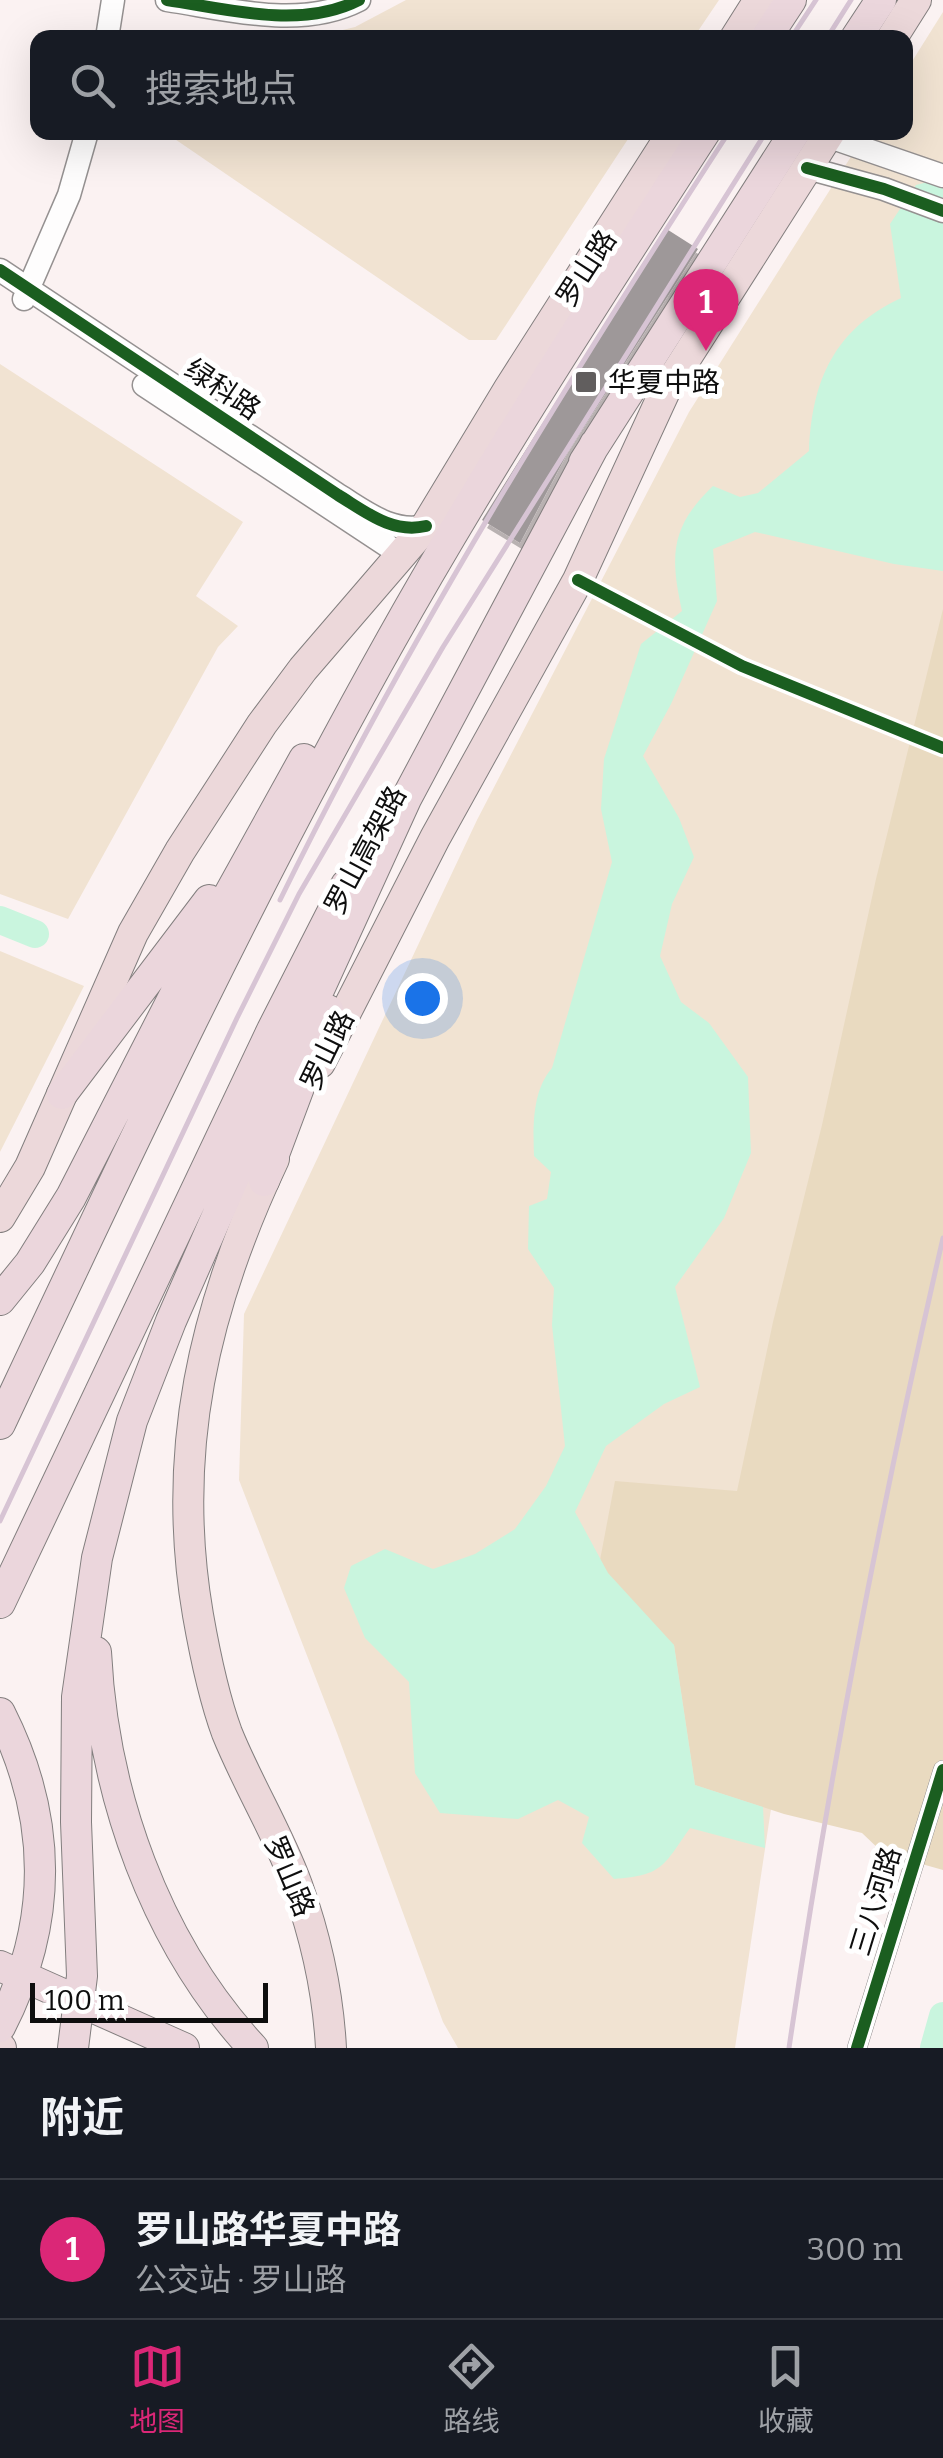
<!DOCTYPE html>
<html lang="zh">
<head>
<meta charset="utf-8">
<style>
	:root { --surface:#171b24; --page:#20242c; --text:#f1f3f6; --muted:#9ea1a6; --line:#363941; --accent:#db2777 }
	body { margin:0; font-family:Bitter,"Noto Sans SC",serif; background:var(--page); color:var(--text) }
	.scale { position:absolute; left:30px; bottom:25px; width:238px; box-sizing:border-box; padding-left:10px; border:5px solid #0e0e0e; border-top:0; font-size:28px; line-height:35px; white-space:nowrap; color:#0e0e0e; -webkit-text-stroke:8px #fff; paint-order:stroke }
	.you { position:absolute; left:422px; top:998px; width:35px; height:35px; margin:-25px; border:8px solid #fff; border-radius:50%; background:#1a73e8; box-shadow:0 0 0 15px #1a73e833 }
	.badge { display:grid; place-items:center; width:65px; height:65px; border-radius:50%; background:var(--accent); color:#fff; font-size:32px; font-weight:700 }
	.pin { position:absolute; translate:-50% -82px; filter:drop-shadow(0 2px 5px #0008) }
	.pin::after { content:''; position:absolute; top:52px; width:35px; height:30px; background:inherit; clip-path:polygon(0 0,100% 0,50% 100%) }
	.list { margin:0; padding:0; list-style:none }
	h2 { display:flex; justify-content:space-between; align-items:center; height:130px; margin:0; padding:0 40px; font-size:42px }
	h2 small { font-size:32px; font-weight:400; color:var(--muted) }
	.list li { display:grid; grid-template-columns:65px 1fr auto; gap:30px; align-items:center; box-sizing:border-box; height:140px; padding:0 40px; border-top:2px solid var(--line) }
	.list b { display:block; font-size:38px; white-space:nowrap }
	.list p { margin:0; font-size:32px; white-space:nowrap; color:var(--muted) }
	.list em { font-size:32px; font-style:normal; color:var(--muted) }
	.icon { flex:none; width:55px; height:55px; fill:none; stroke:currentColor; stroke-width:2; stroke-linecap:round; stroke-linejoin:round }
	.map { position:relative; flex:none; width:943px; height:2048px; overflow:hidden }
	.search { position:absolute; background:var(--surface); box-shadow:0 10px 40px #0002; left:30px; right:30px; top:30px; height:110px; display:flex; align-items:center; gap:25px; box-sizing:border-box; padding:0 35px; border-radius:20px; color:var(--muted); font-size:38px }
	.sheet { height:270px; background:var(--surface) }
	nav { display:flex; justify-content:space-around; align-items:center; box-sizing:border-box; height:140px; border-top:2px solid var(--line); background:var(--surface); font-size:28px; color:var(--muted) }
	nav a { display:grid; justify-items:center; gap:5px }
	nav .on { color:var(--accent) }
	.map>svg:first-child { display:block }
</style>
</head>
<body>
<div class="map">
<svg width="943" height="2048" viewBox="0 0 943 2048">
	<defs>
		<filter id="shadow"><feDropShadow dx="5" dy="8" stdDeviation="0" flood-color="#0004"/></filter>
	</defs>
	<rect width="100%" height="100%" fill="#fbf2f2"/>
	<path fill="#f1e3d2" d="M406,0H719L694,37H314L355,27Z
		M943,12V915L793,1663L735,2048H458L443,2022L337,1733L239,1480L244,1314L477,820L689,412L866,133L906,132V71Z
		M166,133H165H632L496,340H469Z
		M0,364L243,522L196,596L238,626L218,647L68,919L0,894Z
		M0,951L84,986L0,1152Z"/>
	<path fill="#e9dac0" d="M943,609V1870L883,1853L862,1833L784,1814L695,1785L674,1645L593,1597L615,1481L737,1491L773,1322L822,1125L876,879Z"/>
	<path fill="#c9f5de" d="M943,178V571L894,564L755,532L713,549L717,601L671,704L643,756L679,818L694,857L672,904L660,956L681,1002L709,1023L748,1077L751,1153L724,1218L675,1287L700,1387L664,1404L606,1446L575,1512L608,1573L674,1645L695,1785L763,1807L765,1848L690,1828C663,1866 664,1875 614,1879L582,1843L589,1817L558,1800L518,1819L440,1813L415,1773L409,1682L365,1638L344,1588L351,1566L385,1549L433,1569L475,1554L515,1529L546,1486L565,1446L552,1325L554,1288L528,1249L529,1206L547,1199L551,1172L534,1156C533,1127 532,1091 552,1068L612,862L601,809L604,759L641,644L682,611C670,556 670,527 713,486L740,497L758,493L809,451C812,379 835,329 901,298L890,224L916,185Z"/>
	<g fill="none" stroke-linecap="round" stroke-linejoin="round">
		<path stroke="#c9f5de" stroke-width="28" d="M0,920L35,934
			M934,2048L943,2016"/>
	</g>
	<path fill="#9e9899" filter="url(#shadow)" d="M665,228L698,249L568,452L520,543L482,520Z"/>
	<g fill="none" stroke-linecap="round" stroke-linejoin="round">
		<defs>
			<path id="minor" d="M857,2048L943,1770"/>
			<path id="tertiary" d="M167,0C228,9 301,30 359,0
				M107,38L113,0
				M827,136L943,176
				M807,168L884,189L943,211
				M0,270L338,495C366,512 392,534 426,526
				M24,299L69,195L87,132
				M144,385L403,556"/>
			<path id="primary" d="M735,38L759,0
				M892,38L916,0
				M320,1063L435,838L578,580L665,391L830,132
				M274,1159C204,1307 170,1452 198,1615C205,1655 213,1695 227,1733C248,1785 278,1833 297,1885C316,1938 328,1992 331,2048
				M0,1217L30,1167L133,933L180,851L262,724L303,669L426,526L510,387L673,132
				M0,2048H1"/>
			<path id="trunk" d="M766,38L791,0
				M856,38L881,0
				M584,462L795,132
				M62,1094L209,900
				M264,1181L328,1010
				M0,1300L30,1263L71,1197L191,963L304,759
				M0,1424C124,1160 248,895 391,640C488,467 597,299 705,132
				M0,1603L272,1030L346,885
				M96,1652C103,1794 155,1942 253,2048
				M0,1713C53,1818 54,1922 0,2027
				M0,1966L184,2048
				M73,2048L82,1976L76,1822L77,1697L97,1558L132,1421L171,1321L249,1143L406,799L595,444"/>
		</defs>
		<use href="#minor" stroke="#959191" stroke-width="20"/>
		<use href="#tertiary" stroke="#959191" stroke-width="25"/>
		<use href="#primary" stroke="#827e7e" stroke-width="32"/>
		<use href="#trunk" stroke="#827e7e" stroke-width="32"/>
		<use href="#minor" stroke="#fefdfd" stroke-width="18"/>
		<use href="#tertiary" stroke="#fefdfd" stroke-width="22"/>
		<use href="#primary" stroke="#ecd8da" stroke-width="30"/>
		<use href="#trunk" stroke="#ebd6dc" stroke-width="30"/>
		<path stroke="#d7c4d4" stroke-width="5" d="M791,38L816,0
			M827,38L851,0
			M280,900C410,634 568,381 729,132
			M0,1521L237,1018L299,894L443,647L766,132
			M789,2048C829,1776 881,1506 943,1238"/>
		<defs>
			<path id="cycleway" d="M167,0C228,9 301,30 359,0
				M807,168L884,189L943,211
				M0,270L338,495C366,512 392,534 426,526
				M578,580L742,666L943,748
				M857,2048L943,1770"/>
		</defs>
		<use href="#cycleway" stroke="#fff" stroke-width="19"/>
		<use href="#cycleway" stroke="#1b5e20" stroke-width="12"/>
	</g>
	<rect fill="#615e5e" stroke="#fff" stroke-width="4" x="574" y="370" width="24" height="24" rx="5"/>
	<g text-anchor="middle" stroke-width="10" stroke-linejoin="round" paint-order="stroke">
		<g font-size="28" fill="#0e0e0e" stroke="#fff">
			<text transform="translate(586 268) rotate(-57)" y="10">罗山路</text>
			<text transform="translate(223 389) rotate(34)" y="10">绿科路</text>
			<text transform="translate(365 850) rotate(-62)" y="10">罗山高架路</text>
			<text transform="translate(327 1050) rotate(-64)" y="10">罗山路</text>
			<text transform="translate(290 1876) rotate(67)" y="10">罗山路</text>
			<text transform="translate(875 1901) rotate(-73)" y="10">三八河路</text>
		</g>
		<g font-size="28" fill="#0e0e0e" stroke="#fff" text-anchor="start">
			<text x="608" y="392">华夏中路</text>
		</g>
	</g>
</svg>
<div class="scale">100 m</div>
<div class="you"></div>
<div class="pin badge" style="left:706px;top:351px">1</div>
<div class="search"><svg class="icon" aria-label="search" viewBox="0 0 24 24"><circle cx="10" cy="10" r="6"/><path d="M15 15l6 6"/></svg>搜索地点</div>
</div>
<section class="sheet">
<h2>附近<small></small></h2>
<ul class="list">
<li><span class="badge">1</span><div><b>罗山路华夏中路</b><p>公交站 · 罗山路</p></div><em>300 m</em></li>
</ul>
</section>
<nav>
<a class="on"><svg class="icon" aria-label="map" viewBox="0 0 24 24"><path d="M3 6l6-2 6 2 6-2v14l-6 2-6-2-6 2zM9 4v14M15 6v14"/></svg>地图</a>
<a><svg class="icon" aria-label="directions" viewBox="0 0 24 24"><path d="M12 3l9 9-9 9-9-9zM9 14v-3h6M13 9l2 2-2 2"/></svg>路线</a>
<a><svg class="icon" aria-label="saved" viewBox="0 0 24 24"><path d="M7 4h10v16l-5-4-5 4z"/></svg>收藏</a>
</nav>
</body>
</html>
